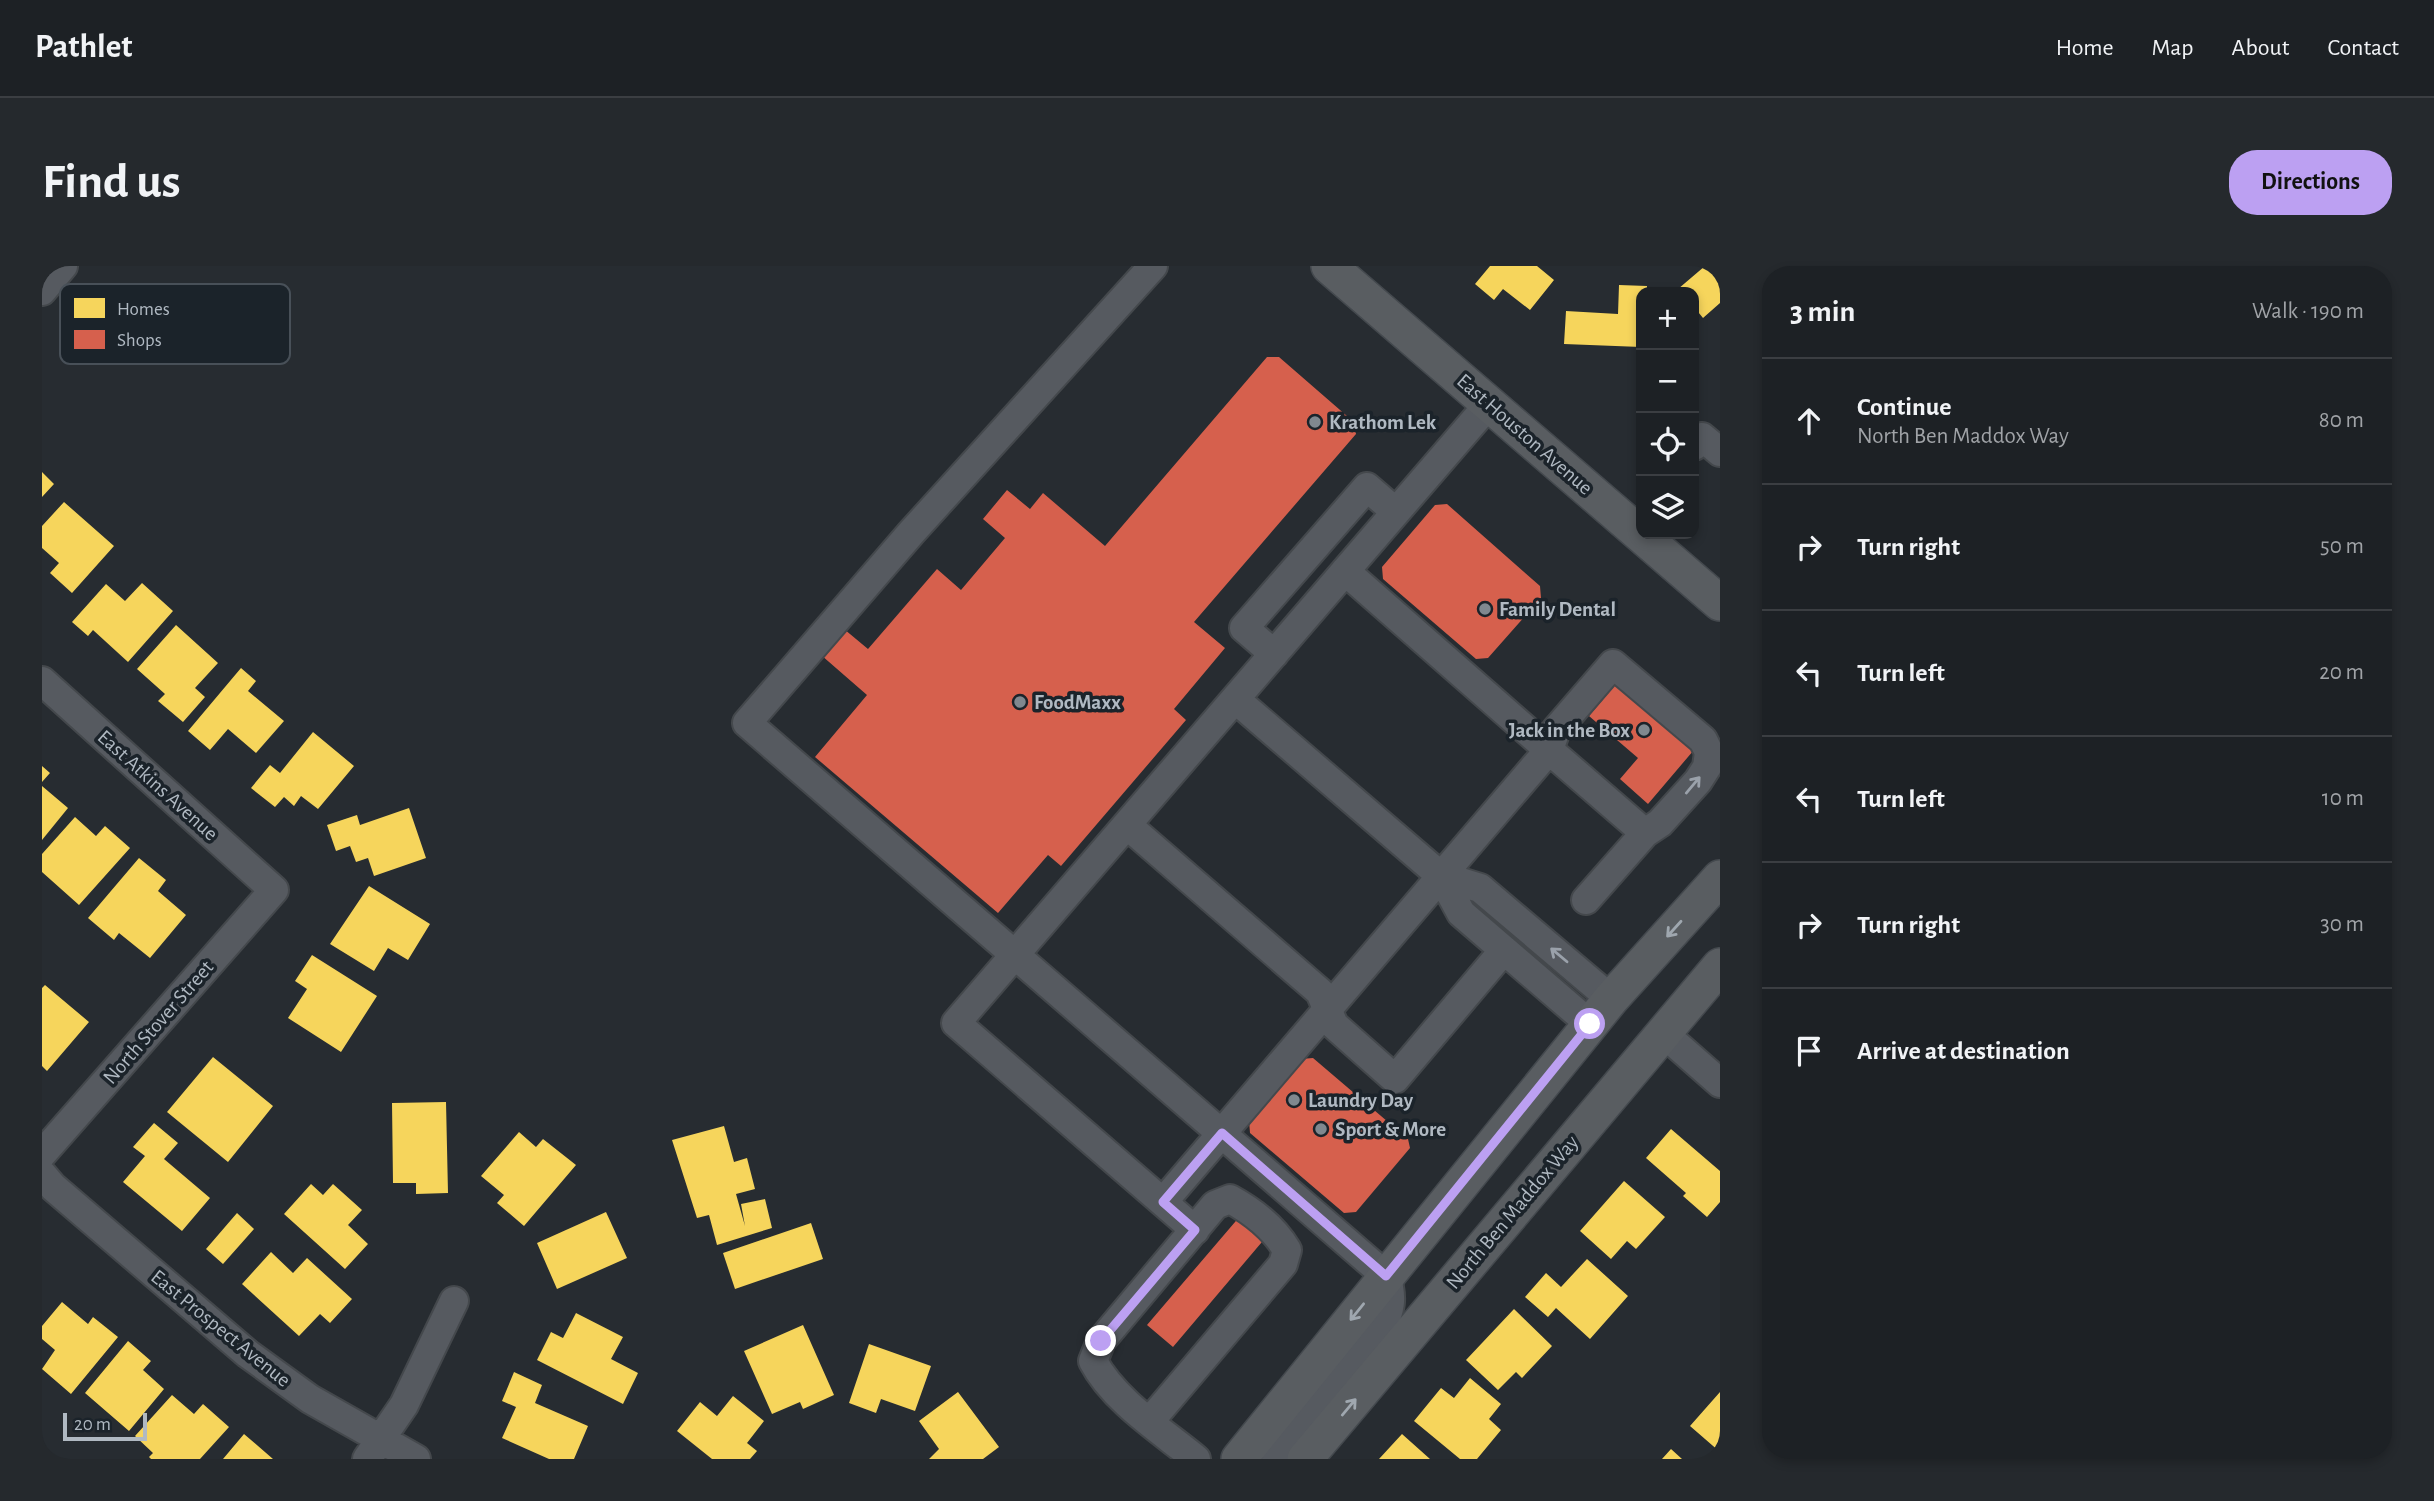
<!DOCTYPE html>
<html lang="en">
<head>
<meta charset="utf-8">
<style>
	:root { --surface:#1d2125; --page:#25292d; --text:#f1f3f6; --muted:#a0a3a7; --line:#3b3e42; --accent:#bca0f2 }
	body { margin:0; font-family:"Alegreya Sans",sans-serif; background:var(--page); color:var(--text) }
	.controls { position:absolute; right:21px; top:21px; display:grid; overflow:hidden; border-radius:14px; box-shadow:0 4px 10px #0003 }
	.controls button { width:63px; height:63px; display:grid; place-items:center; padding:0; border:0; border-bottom:2px solid var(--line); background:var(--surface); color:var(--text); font:35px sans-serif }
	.scale { position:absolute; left:21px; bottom:18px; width:84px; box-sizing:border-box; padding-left:7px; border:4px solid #b0b9c2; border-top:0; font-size:19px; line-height:24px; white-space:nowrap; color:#b0b9c2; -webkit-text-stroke:5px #1b232a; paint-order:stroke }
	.stop { position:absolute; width:21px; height:21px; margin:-16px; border:5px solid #bca0f2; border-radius:50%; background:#fff }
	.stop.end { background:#bca0f2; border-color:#fff; box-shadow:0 2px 7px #0008 }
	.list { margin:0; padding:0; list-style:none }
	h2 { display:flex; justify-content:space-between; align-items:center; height:91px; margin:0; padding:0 28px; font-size:30px }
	h2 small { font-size:23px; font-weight:400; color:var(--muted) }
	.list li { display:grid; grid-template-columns:46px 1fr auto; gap:21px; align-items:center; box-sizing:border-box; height:126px; padding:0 28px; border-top:2px solid var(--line) }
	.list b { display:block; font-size:26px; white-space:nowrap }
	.list p { margin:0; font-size:23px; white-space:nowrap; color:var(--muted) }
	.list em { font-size:23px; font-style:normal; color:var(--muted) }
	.icon { flex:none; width:38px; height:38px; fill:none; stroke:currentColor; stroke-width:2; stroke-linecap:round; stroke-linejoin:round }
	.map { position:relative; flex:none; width:1678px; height:1193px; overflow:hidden; border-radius:28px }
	header { display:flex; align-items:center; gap:42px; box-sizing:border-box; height:98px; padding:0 35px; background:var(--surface); border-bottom:2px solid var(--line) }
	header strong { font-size:33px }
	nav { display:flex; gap:38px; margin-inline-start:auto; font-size:24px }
	.intro { display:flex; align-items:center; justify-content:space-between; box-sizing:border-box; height:168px; padding:0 42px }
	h1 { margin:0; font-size:49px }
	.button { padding:18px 32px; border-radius:28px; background:var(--accent); color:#111; font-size:24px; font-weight:700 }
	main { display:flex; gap:42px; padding:0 42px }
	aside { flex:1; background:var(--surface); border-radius:28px; box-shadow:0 4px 10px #0003 }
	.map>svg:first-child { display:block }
</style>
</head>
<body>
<header>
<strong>Pathlet</strong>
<nav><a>Home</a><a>Map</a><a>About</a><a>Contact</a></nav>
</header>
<div class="intro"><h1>Find us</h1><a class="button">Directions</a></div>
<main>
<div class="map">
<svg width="1678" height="1193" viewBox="0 0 1678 1193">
	<rect width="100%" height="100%" fill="#272c31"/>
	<path fill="#f6d55c" d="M1448,0H1495L1512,14L1488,44L1461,23L1452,34L1433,18Z
		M1663,0H1678V37L1661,52L1652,41V26H1639L1636,23Z
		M1577,19L1605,20V26H1599V81L1522,78L1524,45L1576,48Z
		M0,206L12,218L0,231Z
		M22,236L72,280L30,327L8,307L17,297L0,282V260Z
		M100,317L131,345L86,396L51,364L46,370L30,356L64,318L83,335Z
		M134,359L176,397L153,422L163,431L141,456L116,435L123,428L95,403Z
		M199,402L214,415L206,425L242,455L214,487L186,463L168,484L146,465Z
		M271,466L312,500L276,543L259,530L252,540L242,531L233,541L209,522L228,499L238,507Z
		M0,500L8,507L0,516Z
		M0,520L26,542L0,574Z
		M367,542L384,592L332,610L326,592L314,596L308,580L294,585L285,559L315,549L318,559Z
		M33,551L54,570L63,560L88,582L37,639L0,606V588Z
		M97,592L124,614L116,625L144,649L108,692L77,667L72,674L46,652Z
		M327,620L388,658L366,694L346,682L332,705L288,678Z
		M270,689L335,730L299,786L246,752L265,723L253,715Z
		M3,719L47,756L5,805L0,800V722Z
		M171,791L231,840L186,896L125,846Z
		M404,836L406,927L374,928V917H351L350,837Z
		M112,857L136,877L122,893L168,932L140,965L81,916L103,890L91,881Z
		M682,860L692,896L705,892L713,923L694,928L703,960L699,938L723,933L730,962L675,979L667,949L655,952L630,874Z
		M1629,863L1678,905V936L1665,951L1641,930L1644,927L1604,892Z
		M477,866L494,881L501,873L534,899L482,960L455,937L462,929L439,910Z
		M1582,915L1623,951L1594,983L1585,975L1569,993L1538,965Z
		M269,918L281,929L291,918L320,944L306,959L326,978L303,1003L242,948Z
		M564,946L585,992L515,1023L495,977Z
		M195,947L212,963L181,998L164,983Z
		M769,957L781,993L693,1023L681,987Z
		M229,986L251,1007L265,992L310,1033L288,1057L278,1048L257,1070L200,1018Z
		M1545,993L1586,1030L1548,1073L1514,1042L1506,1051L1483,1031L1504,1007L1519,1021Z
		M20,1036L46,1058L51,1051L76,1071L29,1128L0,1103L13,1084L0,1073V1060Z
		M1472,1043L1510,1080L1480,1112L1474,1106L1456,1124L1424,1094Z
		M534,1047L581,1071L569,1093L596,1107L581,1138L495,1094L509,1066L521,1072Z
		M761,1059L792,1129L761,1143L758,1136L730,1148L702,1085Z
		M86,1075L109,1095L101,1104L122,1123L87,1165L43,1127Z
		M827,1078L889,1100L873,1145L839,1133L834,1147L807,1137Z
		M472,1106L500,1119L493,1137L546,1160L532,1193H507L460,1172L474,1141L460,1135Z
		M1428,1112L1459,1138L1447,1153L1459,1164L1435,1193H1418L1372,1155L1399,1122L1412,1132Z
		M916,1126L957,1181L941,1193H887L897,1183L877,1155Z
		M1678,1126V1186L1648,1160Z
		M130,1129L152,1148L161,1138L187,1161L158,1193H109L107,1191L111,1187L93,1170Z
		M691,1130L722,1155L705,1177L715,1185L708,1193H670L635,1165L658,1136L675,1150Z
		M202,1168L231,1193H181Z
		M1360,1168L1388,1193H1337Z
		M1629,1183L1640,1193H1620Z"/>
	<path fill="#d6604d" d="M1225,91H1237L1313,157L1314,168L1152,356L1183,382L1132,443L1144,454L1019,600L1006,589L956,647L773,491L825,429L779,389L802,363L826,383L895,303L919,324L963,272L941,253L965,224L988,243L1001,227L1063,280Z
		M1405,238L1498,320L1499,332L1446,392L1434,393L1341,313L1340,301L1393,239Z
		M1579,412L1657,478L1606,538L1578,513L1596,492L1547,450Z
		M1271,792L1366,873L1368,882L1314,946L1302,947L1208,867L1207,854L1259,793Z
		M1199,949L1225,970L1131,1081L1105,1059Z"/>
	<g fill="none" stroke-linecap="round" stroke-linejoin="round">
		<defs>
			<path id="minor" d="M1111,0L869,267L705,457L1344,1010C1351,1031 1349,1044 1339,1063L1234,1193
				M0,25L21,0
				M1652,180L1660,171L1678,186
				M1232,388L1202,362L1325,221L1354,246
				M0,415L232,624L0,888
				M1193,433L1399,610L1419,647L1548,758
				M1085,559L1278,726L1292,759L1353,813L1462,684
				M1399,610L1438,622L1569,733
				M1544,634L1603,567L1618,557L1656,515L1665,501L1667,486L1661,474L1571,398L1514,464L1507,484L1603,567
				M1620,766L1678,817
				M0,908L11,921L206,1088L268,1133L374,1193
				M1121,936L1507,484L1303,305
				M1153,964L914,757L1447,138
				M1108,1155L1241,998L1245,984C1232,962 1210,945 1188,933L1173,939L1059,1075L1051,1095C1072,1135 1120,1165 1154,1193
				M325,1193L362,1139L412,1035"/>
			<path id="major" d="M1287,0L1678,337
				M1197,1193L1569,733L1678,612
				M1263,1193L1678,700"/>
		</defs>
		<use href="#minor" stroke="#44484c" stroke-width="32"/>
		<use href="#major" stroke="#44494e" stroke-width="38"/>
		<use href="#minor" stroke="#565a60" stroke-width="28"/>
		<use href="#major" stroke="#595d61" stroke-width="35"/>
	</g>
	<defs><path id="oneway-shaft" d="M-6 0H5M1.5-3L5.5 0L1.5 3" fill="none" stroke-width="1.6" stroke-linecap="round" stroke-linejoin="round" transform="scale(1.75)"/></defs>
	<g stroke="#9aa1aa">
		<use href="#oneway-shaft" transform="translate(1651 519) rotate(-50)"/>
		<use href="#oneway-shaft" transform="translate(1517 689) rotate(-140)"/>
	</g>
	<g stroke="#9fa7af">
		<use href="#oneway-shaft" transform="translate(1632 663) rotate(132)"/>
		<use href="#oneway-shaft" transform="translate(1315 1046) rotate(129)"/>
		<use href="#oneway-shaft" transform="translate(1307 1141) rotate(-50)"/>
	</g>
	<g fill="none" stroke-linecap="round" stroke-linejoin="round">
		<path stroke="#bca0f2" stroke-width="9" d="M1059,1075L1153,964L1121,936L1180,867L1344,1010L1548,758"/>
	</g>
	<g fill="#80888f" stroke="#1b232a" stroke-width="2.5">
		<circle cx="1273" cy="156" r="7"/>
		<circle cx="1443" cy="343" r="7"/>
		<circle cx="978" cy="436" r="7"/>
		<circle cx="1602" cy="464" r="7"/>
		<circle cx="1252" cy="834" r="7"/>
		<circle cx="1279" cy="863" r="7"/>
	</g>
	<g text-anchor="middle" stroke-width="7" stroke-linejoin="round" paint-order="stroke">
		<g font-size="21" font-weight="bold" fill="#b0b9c2" stroke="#1b232a" text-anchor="start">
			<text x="1287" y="163">Krathom Lek</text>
			<text x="1457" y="350">Family Dental</text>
			<text x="992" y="443">FoodMaxx</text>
			<text x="1588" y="471" text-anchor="end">Jack in the Box</text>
			<text x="1266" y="841">Laundry Day</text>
			<text x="1293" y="870">Sport &amp; More</text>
		</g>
		<g font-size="21" fill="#b0b9c2" stroke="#1b232a">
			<text transform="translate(1483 168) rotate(41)" y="7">East Houston Avenue</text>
			<text transform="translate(116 519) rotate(42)" y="7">East Atkins Avenue</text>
			<text transform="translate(116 756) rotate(-49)" y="7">North Stover Street</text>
			<text transform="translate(1470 946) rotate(-50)" y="7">North Ben Maddox Way</text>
			<text transform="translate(179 1062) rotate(39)" y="7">East Prospect Avenue</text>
		</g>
	</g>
	<rect x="18" y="18" width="230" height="80" rx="10" fill="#1b232a" stroke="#485058" stroke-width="2"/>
	<rect x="32" y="32" width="31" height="20" fill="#f6d55c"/>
	<rect x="32" y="64" width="31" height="19" fill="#d6604d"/>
	<g font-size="19" fill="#b0b9c2">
		<text x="75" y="49">Homes</text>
		<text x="75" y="80">Shops</text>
	</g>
</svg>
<div class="controls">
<button>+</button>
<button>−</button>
<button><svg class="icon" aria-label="locate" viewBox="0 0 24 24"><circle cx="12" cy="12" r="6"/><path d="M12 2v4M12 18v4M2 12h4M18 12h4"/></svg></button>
<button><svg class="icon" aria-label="layers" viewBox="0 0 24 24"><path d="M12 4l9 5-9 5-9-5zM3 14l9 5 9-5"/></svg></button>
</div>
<div class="scale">20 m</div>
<div class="stop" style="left:1548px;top:758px"></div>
<div class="stop end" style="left:1059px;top:1075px"></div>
</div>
<aside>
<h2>3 min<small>Walk · 190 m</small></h2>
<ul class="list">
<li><svg class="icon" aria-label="ahead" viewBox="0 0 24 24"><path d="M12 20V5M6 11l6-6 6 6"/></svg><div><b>Continue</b><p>North Ben Maddox Way</p></div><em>80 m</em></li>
<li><svg class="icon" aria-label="right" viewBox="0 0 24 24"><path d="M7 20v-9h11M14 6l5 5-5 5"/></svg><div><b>Turn right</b></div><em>50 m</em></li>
<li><svg class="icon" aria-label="left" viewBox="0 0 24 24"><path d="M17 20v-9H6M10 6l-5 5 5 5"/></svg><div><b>Turn left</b></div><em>20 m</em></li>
<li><svg class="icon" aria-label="left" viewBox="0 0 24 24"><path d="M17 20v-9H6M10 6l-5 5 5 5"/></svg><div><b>Turn left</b></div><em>10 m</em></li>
<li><svg class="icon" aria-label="right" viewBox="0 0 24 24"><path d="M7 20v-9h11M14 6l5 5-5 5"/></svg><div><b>Turn right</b></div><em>30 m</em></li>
<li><svg class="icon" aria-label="arrive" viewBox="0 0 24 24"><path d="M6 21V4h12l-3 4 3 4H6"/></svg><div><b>Arrive at destination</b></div></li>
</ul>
</aside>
</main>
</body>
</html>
